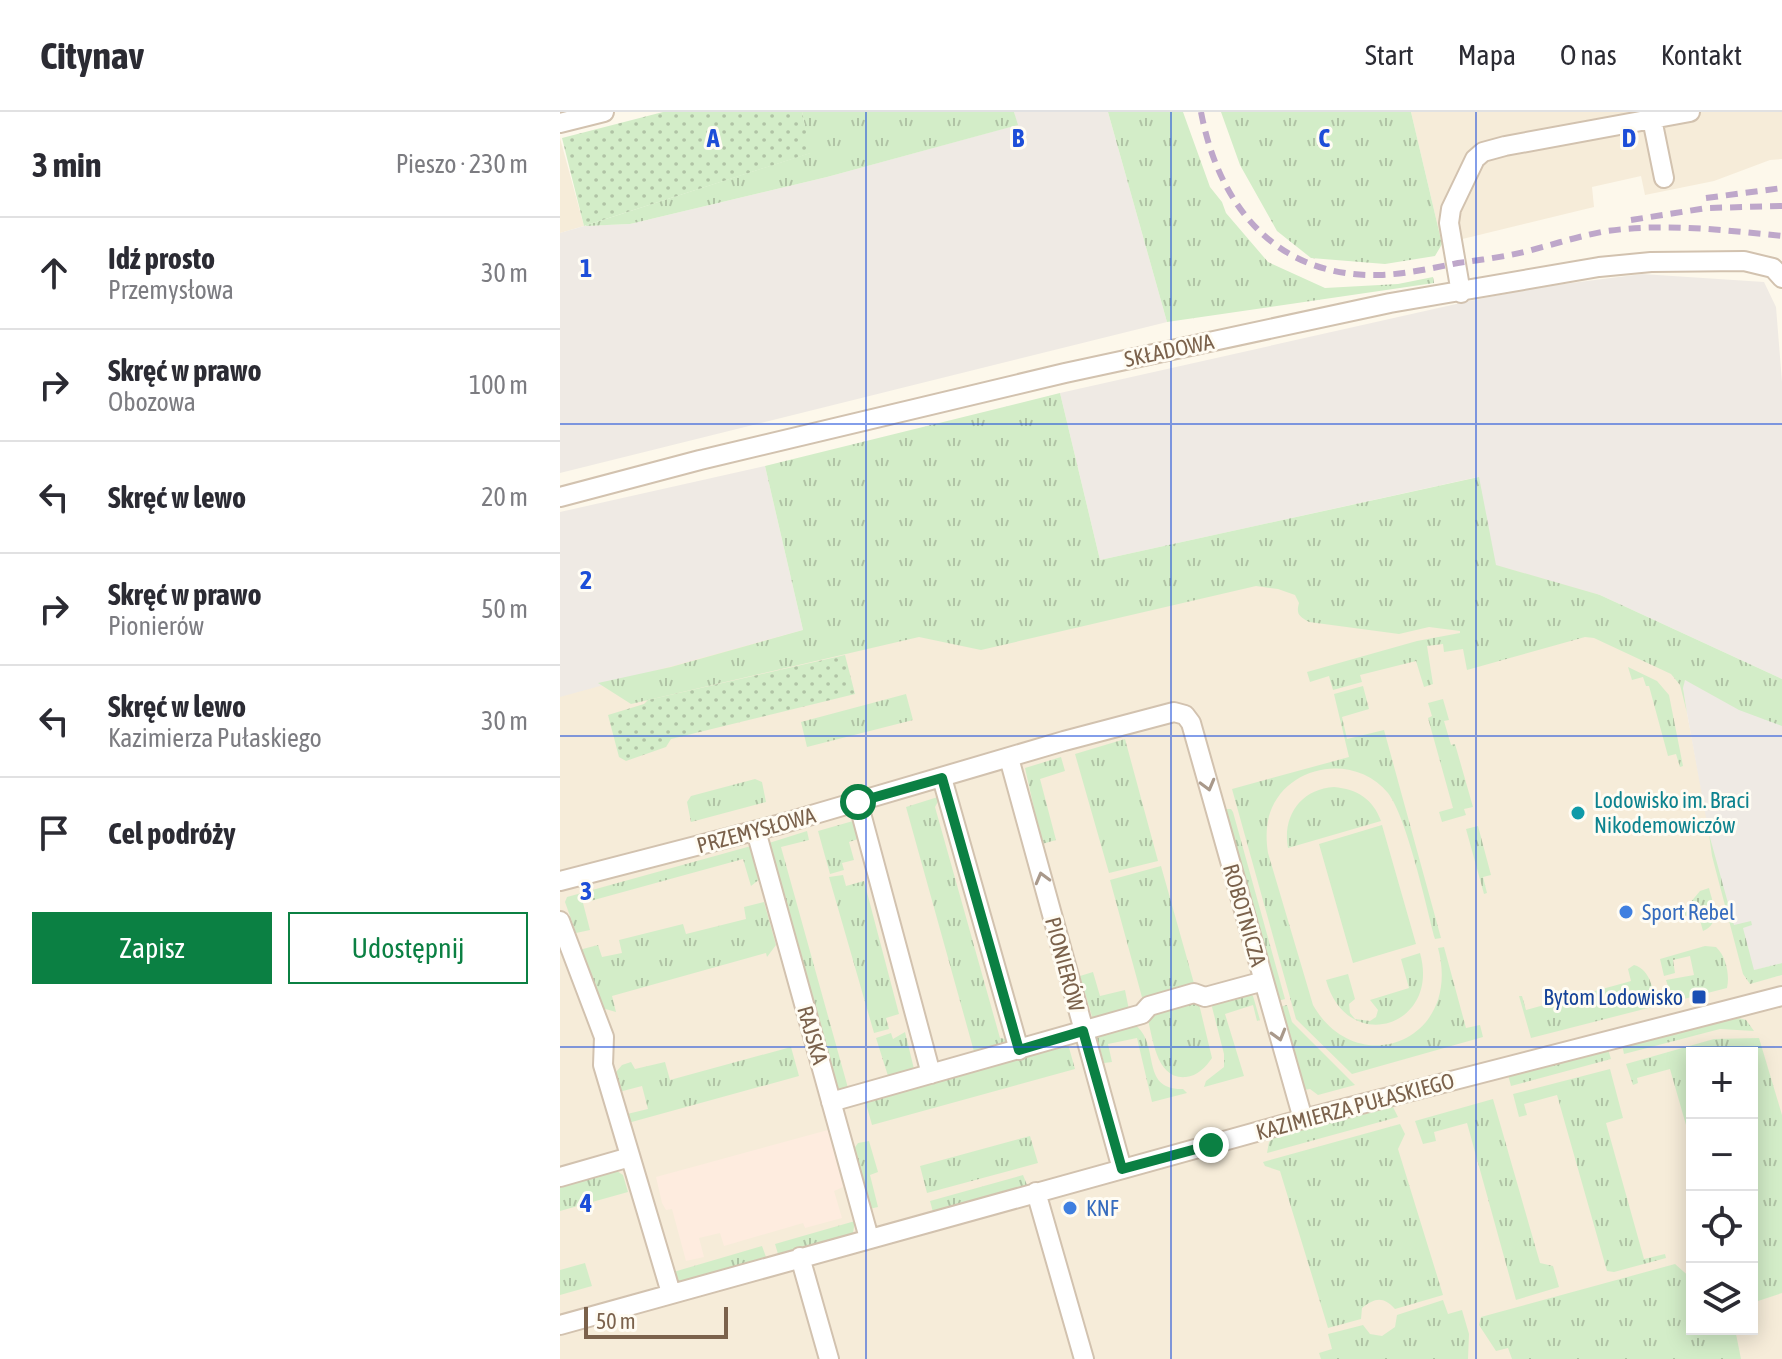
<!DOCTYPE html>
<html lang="pl">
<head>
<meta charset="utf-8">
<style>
	:root { --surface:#fff; --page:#f2f2f3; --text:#2b2b33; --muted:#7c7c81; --line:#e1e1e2; --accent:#0b8043 }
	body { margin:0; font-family:"Asap Condensed",sans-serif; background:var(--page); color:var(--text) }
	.controls { position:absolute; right:24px; bottom:24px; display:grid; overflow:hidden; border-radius:0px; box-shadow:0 4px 20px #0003 }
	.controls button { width:72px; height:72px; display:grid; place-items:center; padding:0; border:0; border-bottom:2px solid var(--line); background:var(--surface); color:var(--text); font:40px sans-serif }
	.scale { position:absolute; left:24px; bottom:20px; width:144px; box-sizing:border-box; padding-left:8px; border:4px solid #7b624c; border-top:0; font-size:22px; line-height:28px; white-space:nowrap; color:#7b624c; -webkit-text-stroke:6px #fffcf3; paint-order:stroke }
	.stop { position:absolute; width:24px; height:24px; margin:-18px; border:6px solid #0b8043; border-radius:50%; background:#fff }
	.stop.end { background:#0b8043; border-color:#fff; box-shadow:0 2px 8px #0008 }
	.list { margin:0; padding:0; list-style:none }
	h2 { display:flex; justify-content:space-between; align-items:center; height:104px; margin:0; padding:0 32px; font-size:34px }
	h2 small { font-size:26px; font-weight:400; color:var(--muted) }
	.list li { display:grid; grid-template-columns:52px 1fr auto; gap:24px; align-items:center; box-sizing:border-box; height:112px; padding:0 32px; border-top:2px solid var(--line) }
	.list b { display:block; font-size:30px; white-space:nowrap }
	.list p { margin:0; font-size:26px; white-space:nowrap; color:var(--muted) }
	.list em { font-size:26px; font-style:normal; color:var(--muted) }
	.actions { display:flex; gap:16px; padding:24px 32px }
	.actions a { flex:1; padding:18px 0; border:2px solid var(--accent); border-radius:0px; text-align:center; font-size:28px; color:var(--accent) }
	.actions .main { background:var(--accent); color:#fff }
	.icon { flex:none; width:44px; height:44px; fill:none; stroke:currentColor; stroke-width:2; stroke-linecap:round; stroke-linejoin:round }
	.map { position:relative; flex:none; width:1222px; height:1247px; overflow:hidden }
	header { display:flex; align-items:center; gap:48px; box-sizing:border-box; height:112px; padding:0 40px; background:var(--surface); border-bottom:2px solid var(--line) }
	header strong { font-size:38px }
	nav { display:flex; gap:44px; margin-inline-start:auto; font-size:28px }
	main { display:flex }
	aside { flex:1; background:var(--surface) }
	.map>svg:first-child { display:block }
</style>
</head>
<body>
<header>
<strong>Citynav</strong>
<nav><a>Start</a><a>Mapa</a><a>O nas</a><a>Kontakt</a></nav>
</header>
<main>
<aside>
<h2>3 min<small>Pieszo · 230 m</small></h2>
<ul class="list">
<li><svg class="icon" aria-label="ahead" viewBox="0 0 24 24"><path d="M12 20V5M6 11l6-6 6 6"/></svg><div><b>Idź prosto</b><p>Przemysłowa</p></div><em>30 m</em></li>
<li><svg class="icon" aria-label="right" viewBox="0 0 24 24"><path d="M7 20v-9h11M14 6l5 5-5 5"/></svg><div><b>Skręć w prawo</b><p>Obozowa</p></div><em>100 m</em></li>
<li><svg class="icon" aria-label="left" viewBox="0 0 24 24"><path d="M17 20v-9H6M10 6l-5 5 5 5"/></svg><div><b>Skręć w lewo</b></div><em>20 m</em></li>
<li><svg class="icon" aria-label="right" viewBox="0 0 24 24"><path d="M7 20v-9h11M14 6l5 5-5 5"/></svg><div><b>Skręć w prawo</b><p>Pionierów</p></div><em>50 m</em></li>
<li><svg class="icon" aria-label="left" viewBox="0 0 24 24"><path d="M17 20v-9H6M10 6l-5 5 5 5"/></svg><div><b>Skręć w lewo</b><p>Kazimierza Pułaskiego</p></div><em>30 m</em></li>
<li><svg class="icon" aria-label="arrive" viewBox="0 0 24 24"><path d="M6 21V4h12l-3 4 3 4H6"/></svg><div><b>Cel podróży</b></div></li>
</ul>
<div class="actions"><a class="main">Zapisz</a><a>Udostępnij</a></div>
</aside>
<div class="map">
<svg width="1222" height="1247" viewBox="0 0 1222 1247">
	<defs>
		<pattern id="grass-tufts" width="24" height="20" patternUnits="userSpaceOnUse" patternTransform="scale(2)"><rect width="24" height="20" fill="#d3edc8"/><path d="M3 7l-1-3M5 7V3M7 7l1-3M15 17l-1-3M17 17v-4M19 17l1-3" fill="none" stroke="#b0c3a5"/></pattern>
		<pattern id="garden-dots" width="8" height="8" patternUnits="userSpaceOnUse" patternTransform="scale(2)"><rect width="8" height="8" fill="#d3edc8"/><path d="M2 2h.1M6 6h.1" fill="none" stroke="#b0c3a5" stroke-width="1.8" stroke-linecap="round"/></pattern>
	</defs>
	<rect width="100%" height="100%" fill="#fdf8eb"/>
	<path fill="#f6ecd9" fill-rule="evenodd" d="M851,0H1222V47L1210,48L1154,69L1085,83L1081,64L1032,75L1034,95L882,132Z
		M0,26L24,114L0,121Z
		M919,365L1124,567L1123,576L1127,601L1151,728L1190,871L1222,863V1247H0V582L243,518ZM1132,941H1192V1217H1132Z"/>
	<path fill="#feecdf" d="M268,1018L283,1075L274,1079L282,1106L245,1116L243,1111L164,1134L160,1121L139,1126L144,1145L126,1149L112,1097L106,1098L102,1091L96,1065Z"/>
	<path fill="#efeae4" d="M454,0H548L607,210L0,361V121L24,114L70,112L267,65L457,13Z
		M1082,162L1204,170L1216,195L1222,270V567L1040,483L935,453L918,365L540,448L500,281L914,188L980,175Z
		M205,354L243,518L0,585V400Z
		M1124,567L1222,610V851L1184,861L1149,722L1127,601L1123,576Z"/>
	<path fill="url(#grass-tufts)" d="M242,0H454L458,13L267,65L70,112L24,114L250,41Z
		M548,0H623L650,75L662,90L666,101L708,150L765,176L838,172L873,165L874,171L607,210Z
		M661,0H851L882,132L875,144L825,152L751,146L717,119L680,53Z
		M500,281L540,448L919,365L936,453L1040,483L1222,567V614L1179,598L1125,568L1123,576L1127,601L1120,573L1111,562L1034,526L1025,525L907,558L903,537L884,540L883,532L867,534L873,572L864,575L856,549L800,563L802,570L773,578L769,564L750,570L747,560L857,529L900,521V519L869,515L839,522L749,510C739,504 736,502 739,491L735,483L718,477L696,474L421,538L359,525L71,592L38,571L111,555L243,518L205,354Z
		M1068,555L1097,569L1109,583L1123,654L1120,655L1116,642L1108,644L1089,574H1086L1083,565L1072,568Z
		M803,574L809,597L782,605L787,627L824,618L881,826L875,827C866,793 847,706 828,681C795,640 724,652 709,704C706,716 706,728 708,741L753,893C797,970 903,929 878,836L884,835L906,916L920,913L923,925L792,962L736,907L672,677L789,645L774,582Z
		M346,582L353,608L247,635L241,610Z
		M883,587L889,608L884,609L891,633L895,632L913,695L904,697L906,703L882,710L879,700L893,696L868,606L872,604L868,591Z
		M565,627L598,749L549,761L515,642Z
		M501,645L505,659L480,667L496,728L482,732L465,656Z
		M195,667L202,670L206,690L131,710L127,690L131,684Z
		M774,675C797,677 813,687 821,709L728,736C722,704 741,677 774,675Z
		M381,684L375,695L440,926L451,928L446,935L415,943L346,695Z
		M664,697H671L673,700L725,887L718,889Z
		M293,709L298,727L289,730L294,748L282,751L284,758L270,762L258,719Z
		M918,714L931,763L923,765L927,781L924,782L906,717Z
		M247,719L249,728L221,735L288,976L278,978L272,970L209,731Z
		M1149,722L1174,813L1191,809L1192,813L1183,816L1194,858L1222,851V863L1190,872L1183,862L1152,744Z
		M191,734L201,766L191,774L183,747L23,791L30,818L16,821L5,790L7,785Z
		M601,754L635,875L583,889L550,768Z
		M283,763L286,774L304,769L339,902L326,906L329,917L314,921L269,765Z
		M1149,776C1153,793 1162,810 1143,819L1138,801L1121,805L1120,803L1140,779Z
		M204,790L216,833L207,845L206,841L52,884L56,900L35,894L19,838L38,833L42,845L62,841L59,828L123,812L126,822L186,807L184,795Z
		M1145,834L1156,835C1166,844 1170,863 1167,876L1116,889L1112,887L1106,868L1134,863L1130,844L1113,848L1115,861L1104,864L1100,847Z
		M860,841C881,915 787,944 766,868L788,862L795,887L789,892L790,901L795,907L810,909L816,905L818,898L810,888L849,876L841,847Z
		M1074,853C1091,858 1093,878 1096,894L971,926L959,884H962L966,898L1064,871L1071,869L1068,857Z
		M533,860L540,884L565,878L569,898L533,908L520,864Z
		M689,881L693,884L700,908L697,909L693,893L665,902L684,964L644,975L646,969L664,955V942L652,895L654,891Z
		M631,888L639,892L652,946C646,955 637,964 626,965C596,968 593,926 587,904L592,898Z
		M727,893L732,910L795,973L758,983L750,977L744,978L720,895Z
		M1179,906L1186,908L1194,919L1160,917L1064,942L1062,933Z
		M575,913C601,932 579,978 623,977L627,981L592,990L577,926L548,932L552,950L544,951L537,926L539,922Z
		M345,920L354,957L329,967L316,926L331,921L333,927Z
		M1199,926L1222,1003V1181L1192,1191V941H1132V1034L1110,957L1077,966L1078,971L1073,973L1066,952L1154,927Z
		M508,932L515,957L312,1013L305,988Z
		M231,935L239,964L68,1011L67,1002L88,997L82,974L59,980L56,960L62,953L71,950L75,957L105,950L110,968Z
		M1048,937L1051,947L951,974L948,963Z
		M1050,957L1063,1006L1046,1011L1084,1147L1105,1142L1106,1146L1054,1160L1047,1159L997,983L964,992L967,1003L959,1005L953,982Z
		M933,987L980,1151L993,1154L999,1175L956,1188L907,1011L874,1020L876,1029L863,1032L855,1009Z
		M832,993L838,1005L707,1041L709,1030L715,1025Z
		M840,1012L845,1022L838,1037L883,1183L835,1197C823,1184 815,1186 802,1196L801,1207L768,1216L720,1059L705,1054L703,1050Z
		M470,1024L478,1051L367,1081L360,1054Z
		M309,1029L318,1060L310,1063L318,1095L309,1097L293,1038L298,1031Z
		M57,1059L63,1063L68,1080L0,1099V1074Z
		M463,1063L467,1073L373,1100L370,1089Z
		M295,1109L293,1121L218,1142L215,1132Z
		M202,1134L206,1145L121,1170L113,1167L110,1161Z
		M25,1151L32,1174L0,1183V1158Z
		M1115,1152L1132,1167V1217H1175L1181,1247H952L948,1236L936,1239L919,1213L921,1205Z
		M883,1188L888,1202L902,1198L909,1222L908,1247H761L759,1241L772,1237L768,1222L803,1213L810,1222L822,1224L835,1215L837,1203Z"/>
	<path fill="url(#garden-dots)" d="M103,0H242L251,41L24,114L2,26Z
		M285,543L295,582L111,627L106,635L66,649L59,645L48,603L84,592L88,588Z"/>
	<path fill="#d3edc8" d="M822,713L856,832L793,851L759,732Z"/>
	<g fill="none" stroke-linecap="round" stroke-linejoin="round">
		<defs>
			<path id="minor" d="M1092,7L1130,0
				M0,11L44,0
				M901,181L889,111L891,97L915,47L923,40L945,34L1092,7L1104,66
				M0,385L140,348L505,261L830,191L1039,155L1091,150L1184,149L1213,156L1222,166
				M449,646L562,1057
				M382,666L459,938
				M298,690L371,962
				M196,719L309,1126
				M0,769L221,712L504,629L614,600L625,603L631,611L743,1007
				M0,809L44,925L43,953L111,1181
				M271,990L582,902L589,894L634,881L645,885L704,869
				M0,1065L70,1045
				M476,1080L524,1247
				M240,1145L269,1247
				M0,1213L743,1007L1222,884"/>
		</defs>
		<use href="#minor" stroke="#d2c2af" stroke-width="22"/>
		<use href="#minor" stroke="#fff" stroke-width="18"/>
		<path stroke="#bea7ca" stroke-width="6" stroke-dasharray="12 8" stroke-linecap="butt" d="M641,0C659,95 717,166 820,163C847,162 873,156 898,151C920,148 943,145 964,140C992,133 1018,124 1047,119C1105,111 1164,118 1222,124
			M1146,86L1222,76
			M1071,108L1147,96L1222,94"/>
	</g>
	<defs><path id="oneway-chevron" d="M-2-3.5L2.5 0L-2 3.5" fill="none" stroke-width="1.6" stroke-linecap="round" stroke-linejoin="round" transform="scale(2)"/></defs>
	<g stroke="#a9998b">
		<use href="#oneway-chevron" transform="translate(648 673) rotate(75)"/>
		<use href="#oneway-chevron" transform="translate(482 766) rotate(-105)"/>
		<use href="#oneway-chevron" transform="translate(719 923) rotate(74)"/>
	</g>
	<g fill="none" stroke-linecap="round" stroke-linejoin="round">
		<path stroke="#0b8043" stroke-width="10" d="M298,690L382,666L459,938L523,919L562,1057L651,1033"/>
	</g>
	<path fill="none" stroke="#1d4ed8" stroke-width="2" stroke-opacity="0.55" d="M306,0V1247M611,0V1247M916,0V1247M0,312H1222M0,624H1222M0,935H1222"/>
	<circle fill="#0f9aa8" stroke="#fffcf3" stroke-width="3" cx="1018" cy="701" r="8"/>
	<g fill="#3f7fe0" stroke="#fffcf3" stroke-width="3">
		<circle cx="1066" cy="800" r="8"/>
		<circle cx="510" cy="1096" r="8"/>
	</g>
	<rect fill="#1a4fb4" stroke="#fffcf3" stroke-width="3" x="1131" y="877" width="16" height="16" rx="4"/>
	<g text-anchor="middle" stroke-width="6" stroke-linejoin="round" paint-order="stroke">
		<g font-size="22" fill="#7b624c" stroke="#fffcf3">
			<text transform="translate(609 238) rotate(-12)" y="8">SKŁADOWA</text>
			<text transform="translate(196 718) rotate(-15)" y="8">PRZEMYSŁOWA</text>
			<text transform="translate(685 803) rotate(74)" y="8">ROBOTNICZA</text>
			<text transform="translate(505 852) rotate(75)" y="8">PIONIERÓW</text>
			<text transform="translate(253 923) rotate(74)" y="8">RAJSKA</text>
			<text transform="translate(795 994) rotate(-15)" y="8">KAZIMIERZA PUŁASKIEGO</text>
		</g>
		<g font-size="22" fill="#0d838f" stroke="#fffcf3" text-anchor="start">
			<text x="1034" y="696">Lodowisko im. Braci<tspan x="1034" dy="25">Nikodemowiczów</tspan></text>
		</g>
		<g font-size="22" fill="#366cbe" stroke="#fffcf3" text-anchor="start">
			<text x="1082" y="808">Sport Rebel</text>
			<text x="526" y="1104">KNF</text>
		</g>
		<g font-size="22" fill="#164399" stroke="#fffcf3" text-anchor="end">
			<text x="1123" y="893">Bytom Lodowisko</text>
		</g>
	</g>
	<g font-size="26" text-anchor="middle" font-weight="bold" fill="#1d4ed8" stroke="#fffcf3" stroke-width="6" stroke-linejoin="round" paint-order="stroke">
		<text x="153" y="35">A</text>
		<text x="458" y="35">B</text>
		<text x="764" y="35">C</text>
		<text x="1069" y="35">D</text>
		<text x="26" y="165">1</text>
		<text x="26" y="477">2</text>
		<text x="26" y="788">3</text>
		<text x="26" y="1100">4</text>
	</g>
</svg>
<div class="controls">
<button>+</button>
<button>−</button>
<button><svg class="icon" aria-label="locate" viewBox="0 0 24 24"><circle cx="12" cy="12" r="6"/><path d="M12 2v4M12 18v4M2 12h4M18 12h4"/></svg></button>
<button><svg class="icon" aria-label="layers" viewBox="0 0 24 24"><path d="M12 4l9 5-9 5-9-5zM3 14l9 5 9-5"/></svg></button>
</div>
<div class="scale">50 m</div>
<div class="stop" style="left:298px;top:690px"></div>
<div class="stop end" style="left:651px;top:1033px"></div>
</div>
</main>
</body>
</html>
